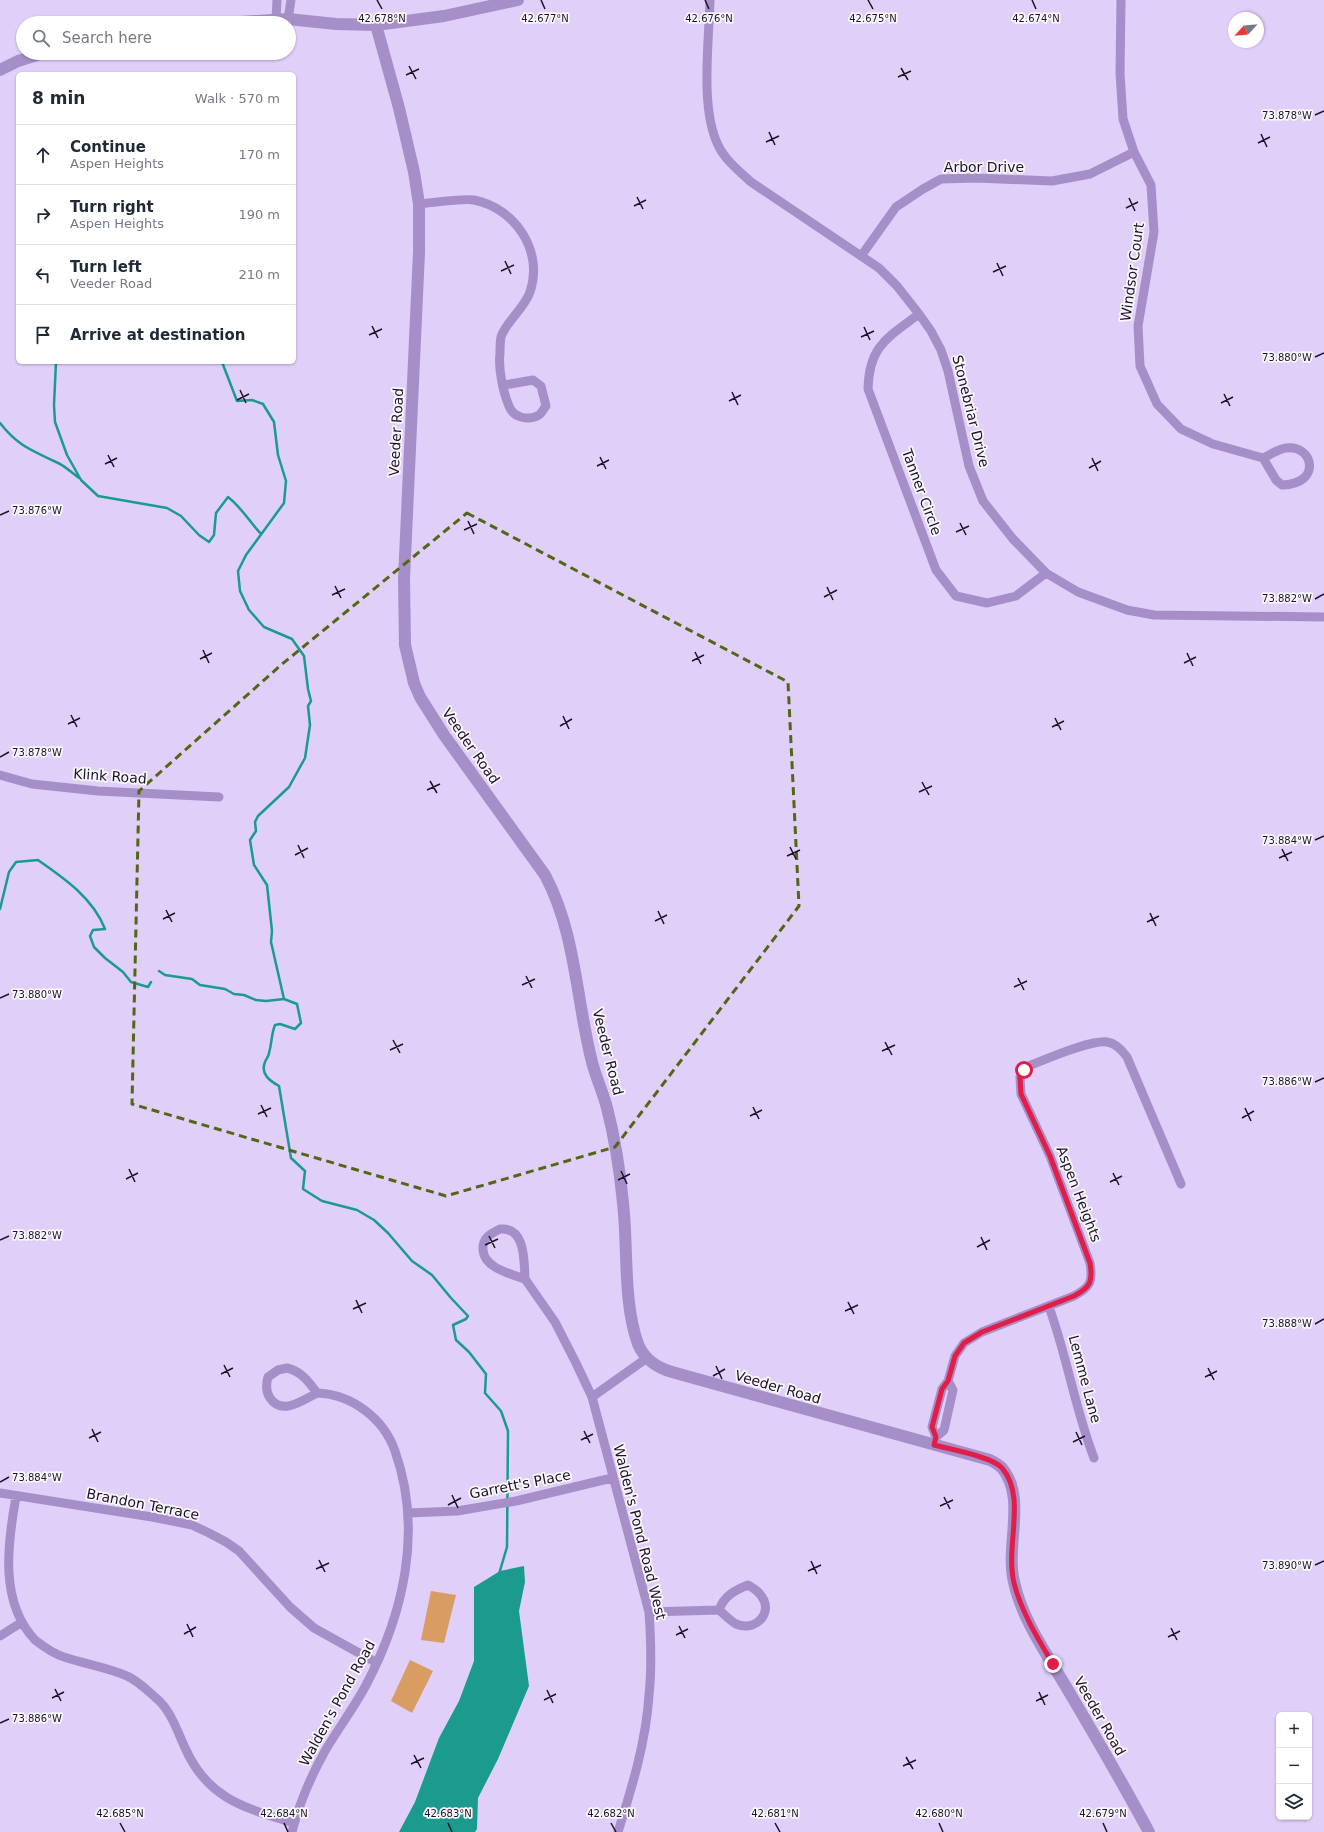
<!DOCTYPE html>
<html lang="en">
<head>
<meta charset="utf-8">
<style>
	:root { --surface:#fff; --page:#f6f6f7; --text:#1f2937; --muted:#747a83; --line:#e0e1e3 }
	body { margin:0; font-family:"DejaVu Sans",sans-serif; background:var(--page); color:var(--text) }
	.controls { position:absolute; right:12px; bottom:12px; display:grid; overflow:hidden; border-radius:6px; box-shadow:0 1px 3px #0004 }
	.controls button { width:36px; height:36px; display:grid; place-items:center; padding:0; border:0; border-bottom:1px solid var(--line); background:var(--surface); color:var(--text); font:20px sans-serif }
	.compass { position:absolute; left:1228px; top:12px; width:36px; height:36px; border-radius:50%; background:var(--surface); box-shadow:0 1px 3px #0004; rotate:244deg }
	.stop { position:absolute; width:12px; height:12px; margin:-9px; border:3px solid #e11d48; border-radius:50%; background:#fff }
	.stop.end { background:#e11d48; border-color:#fff; box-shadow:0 1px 4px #0008 }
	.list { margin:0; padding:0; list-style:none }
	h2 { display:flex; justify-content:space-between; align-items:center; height:52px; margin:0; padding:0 16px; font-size:17px }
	h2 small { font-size:13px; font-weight:400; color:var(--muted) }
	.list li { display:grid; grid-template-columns:26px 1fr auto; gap:12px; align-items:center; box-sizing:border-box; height:60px; padding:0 16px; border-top:1px solid var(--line) }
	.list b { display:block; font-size:15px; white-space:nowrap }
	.list p { margin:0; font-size:13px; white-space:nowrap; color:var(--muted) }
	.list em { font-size:13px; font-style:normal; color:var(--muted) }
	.icon { flex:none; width:22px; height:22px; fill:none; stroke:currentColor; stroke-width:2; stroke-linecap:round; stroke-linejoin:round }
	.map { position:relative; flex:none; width:1324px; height:1832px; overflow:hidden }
	.search { position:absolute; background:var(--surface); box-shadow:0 1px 3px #0004; left:16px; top:16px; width:280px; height:44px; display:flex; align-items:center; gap:10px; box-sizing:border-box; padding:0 14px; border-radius:22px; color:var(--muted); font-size:15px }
	.panel { position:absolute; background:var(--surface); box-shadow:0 1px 3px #0004; left:16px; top:72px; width:280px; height:292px; border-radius:6px }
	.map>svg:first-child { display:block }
</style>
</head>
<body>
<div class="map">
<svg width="1324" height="1832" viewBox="0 0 1324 1832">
	<rect width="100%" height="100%" fill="#e0cff9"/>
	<path fill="#d99c63" d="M431,1591L456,1595L444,1643L421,1640Z
		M410,1660L433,1671L412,1713L391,1701Z"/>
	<path fill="#1a9b8d" d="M524,1566L525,1582L519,1611L529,1686L498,1759L478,1798L477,1829L475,1832H399L415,1802L439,1738L459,1701L474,1661V1587L500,1571Z"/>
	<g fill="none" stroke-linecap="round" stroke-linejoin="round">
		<path stroke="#1a9b8d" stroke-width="2.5" d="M56,362L54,405L55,422L67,455L81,480L98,496L167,508L181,516L199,535L209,542L214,535L216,513L228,497C241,507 250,522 261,534
			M222,362L237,401L252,400L263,404L274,422L278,455L286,481L284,503L246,555L238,571L240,591L249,610L264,627L292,639L304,656L308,689L311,701L308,706L310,725L305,758L289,787L258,816L255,822L256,831L250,840L254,865L267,885L272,931L271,942L284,999
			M0,423C18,446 31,450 56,462C64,465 72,473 79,478
			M0,909L9,872L16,862L38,860C64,878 93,898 105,929L93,930L90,936L94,947L105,958L123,972L131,982L148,987L151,982
			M159,971L165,975L192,979L200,985L225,989L234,994L244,995L256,1000L266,1001L284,999L297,1004L301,1023L295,1029L280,1024L275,1025C271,1035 272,1043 269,1053C269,1056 266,1059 265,1062C260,1074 270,1081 279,1086L291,1158L305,1171L303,1189L322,1201L357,1210L374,1220L388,1233L412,1261L432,1275L451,1298L468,1316L466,1319L453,1325L456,1340L469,1352L486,1374L485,1393L501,1411L508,1431L507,1547L499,1574"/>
		<path stroke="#a68ec8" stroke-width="9" d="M710,0C709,42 700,108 718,145C725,160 739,171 751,182L879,268L897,286L919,314L931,331L941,350L948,371L969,466L983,501L1013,539L1046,573L1078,592L1127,610L1154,615L1324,617
			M1121,0L1120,73L1123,119L1134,152L1151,185L1154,232L1138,326L1140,366L1157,404L1181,429L1213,444L1263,458L1276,480L1282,485C1323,484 1313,444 1286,448C1278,449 1270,455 1263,458
			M276,19L277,0
			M288,19L291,0
			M419,204C432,203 462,198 474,200C515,208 544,251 530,292C524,309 505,323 501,337C500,342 500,348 500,353C498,368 503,392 509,406C513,418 529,421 539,415C542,413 544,408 546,406L541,386L533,380L504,385
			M861,256L896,207L923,189L941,179L976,178L1052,181L1090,174L1134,152
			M919,314C887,338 869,346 868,389L936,570L956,596L987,603L1016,596L1046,573
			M0,775L32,784L98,791L219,797
			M500,1229C526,1227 524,1262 525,1279C511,1274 484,1268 483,1250C482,1238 490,1234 500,1229Z
			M525,1279L555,1322L576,1363L592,1397L649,1612C651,1640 652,1667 649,1695C646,1742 632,1787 618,1832
			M1049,1307C1067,1356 1075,1409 1094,1458
			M287,1368C301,1371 309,1382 317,1393C303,1400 282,1416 270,1398C266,1392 266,1384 268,1377L278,1370Z
			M592,1397L647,1358
			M936,1437L932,1427L942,1389L948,1381L955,1356L964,1343L982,1332L1074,1296C1091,1287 1093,1281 1090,1263L1050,1156L1021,1094L1020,1077L1024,1070L1031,1065C1049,1058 1090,1040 1107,1042C1116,1043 1122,1050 1127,1057L1181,1184
			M936,1437L944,1430L953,1390L948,1381
			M0,1493L152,1517L192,1525L209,1533L226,1542L239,1551L290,1607L314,1628L377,1663
			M16,1497C7,1546 0,1603 35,1640C44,1647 54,1654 64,1657C84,1664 107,1667 127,1676C137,1680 148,1691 156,1698C171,1710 178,1733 186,1750C209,1800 246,1808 294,1823
			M408,1513L457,1511L516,1501L612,1478
			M649,1612L719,1610C724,1614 730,1621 736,1624C760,1634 782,1603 748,1585C735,1590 724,1596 719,1610
			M0,1636L19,1624
			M292,1832C299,1804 311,1776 325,1751C338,1729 353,1709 365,1687C404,1614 423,1530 395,1451C384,1419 352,1394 317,1393"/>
		<path stroke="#a68ec8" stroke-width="12" d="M225,23L288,19L336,24L376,25L444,16L518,0
			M376,25L399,108L414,172L419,204V252L404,579L405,645L414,683L420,697L444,735L545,875C576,933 576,1000 592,1062C596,1078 603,1092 607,1108C615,1139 620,1171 623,1203C628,1247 623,1303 638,1344C644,1359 658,1368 672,1372L990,1460C994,1462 999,1465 1002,1468C1027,1498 1005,1545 1014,1582C1022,1619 1046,1653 1065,1685C1094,1734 1122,1782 1149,1832
			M0,70L18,61L43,53"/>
	</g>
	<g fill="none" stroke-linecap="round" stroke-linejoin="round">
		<path stroke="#e11d48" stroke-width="5" d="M1024,1070L1020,1077L1021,1094L1050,1156L1090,1263C1093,1281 1091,1287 1074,1296L982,1332L964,1343L955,1356L948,1381L942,1389L932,1427L936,1437L934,1445C949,1449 993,1457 1002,1468C1027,1497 1005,1545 1014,1583C1021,1611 1038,1639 1053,1664"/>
	</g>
	<path fill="none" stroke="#526714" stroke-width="3" stroke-dasharray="8 5" stroke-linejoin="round" d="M467,513L788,682L799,906L615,1147L446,1196L132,1104L139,791L281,665Z"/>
	<path fill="none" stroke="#1b1326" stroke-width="1.5" d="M377,0L382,9M541,0L545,9M705,0L709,9M868,0L873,9M1032,0L1036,9M409,66L416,79M901,68L908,80M406,75L419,69M898,77L911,71M1315,115L1324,111M769,132L775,145M1261,134L1267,147M766,142L779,136M1258,143L1270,137M637,197L643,209M1129,198L1135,211M634,206L646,200M1126,208L1138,202M505,261L511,274M997,263L1003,276M501,271L514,265M993,272L1006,266M372,326L378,338M864,327L870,340M369,335L382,329M861,337L874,331M1315,357L1324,353M240,390L246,403M732,392L738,405M1224,394L1230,406M237,400L249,394M729,401L741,395M1221,403L1233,397M108,455L114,467M600,457L606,469M1092,458L1098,471M105,464L117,458M597,466L609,460M1089,468L1101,461M0,515L9,511M468,521L474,534M960,523L966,535M464,530L477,524M956,532L969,526M335,586L341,598M827,587L833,600M332,595L345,589M824,597L837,590M1315,599L1324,594M203,650L209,663M695,652L701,664M1187,653L1193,666M200,659L212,653M692,661L704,655M1184,663L1196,657M71,715L77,727M563,716L569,729M1055,718L1061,730M68,724L80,718M560,726L572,719M1052,727L1064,721M0,757L9,752M430,781L437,793M922,782L929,795M427,790L440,784M919,792L932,786M1315,840L1324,836M298,845L304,858M790,847L796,859M1282,849L1288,861M295,855L308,848M787,856L800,850M1279,858L1292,852M166,910L172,922M658,911L664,924M1150,913L1156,926M163,919L175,913M655,921L667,915M1147,922L1159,916M526,976L532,988M1018,978L1024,990M522,985L535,979M1014,987L1027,981M0,998L9,994M393,1040L400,1053M885,1042L892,1055M390,1050L403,1044M882,1051L895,1045M1315,1082L1324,1078M261,1105L267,1117M753,1107L759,1119M1245,1108L1251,1121M258,1114L271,1108M750,1116L762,1110M1242,1118L1254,1111M129,1169L135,1182M621,1171L627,1184M1113,1173L1119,1185M126,1179L138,1173M618,1180L630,1174M1110,1182L1122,1176M489,1236L495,1248M981,1237L987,1250M0,1240L9,1236M485,1245L498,1239M977,1247L990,1240M356,1300L362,1313M848,1302L854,1314M353,1309L366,1303M845,1311L858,1305M1315,1324L1324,1319M224,1365L230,1377M716,1366L722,1379M1208,1368L1214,1380M221,1374L233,1368M713,1376L725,1369M1205,1377L1217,1371M92,1429L98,1442M584,1431L590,1443M1076,1432L1082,1445M89,1438L101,1432M581,1440L593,1434M1073,1442L1085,1436M0,1482L9,1477M452,1495L458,1508M944,1497L950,1509M448,1505L461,1498M940,1506L953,1500M319,1560L325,1572M811,1561L817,1574M1315,1565L1324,1561M316,1569L329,1563M808,1571L821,1565M187,1624L193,1637M679,1626L685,1638M1171,1628L1177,1640M184,1634L196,1627M676,1635L688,1629M1168,1637L1180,1631M55,1689L61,1701M547,1690L553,1703M1039,1692L1045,1705M52,1698L64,1692M544,1700L556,1694M1036,1701L1048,1695M0,1723L9,1719M414,1755L421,1768M906,1757L913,1769M411,1764L424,1758M903,1766L916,1760M120,1823L125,1832M284,1823L288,1832M448,1823L452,1832M611,1823L616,1832M775,1823L780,1832M939,1823L943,1832M1103,1823L1107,1832"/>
	<g text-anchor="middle" stroke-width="3.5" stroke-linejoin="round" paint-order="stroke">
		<g font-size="14" fill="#1b1326" stroke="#faf8fd">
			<text x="984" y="172">Arbor Drive</text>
			<text transform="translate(1132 272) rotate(-82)" y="5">Windsor Court</text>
			<text transform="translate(971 411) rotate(76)" y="5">Stonebriar Drive</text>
			<text transform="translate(396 432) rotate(-87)" y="5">Veeder Road</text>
			<text transform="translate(922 492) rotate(70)" y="5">Tanner Circle</text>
			<text transform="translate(471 746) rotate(55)" y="5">Veeder Road</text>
			<text transform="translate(110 776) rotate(4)" y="5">Klink Road</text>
			<text transform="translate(608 1052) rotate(76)" y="5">Veeder Road</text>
			<text transform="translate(1079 1194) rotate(69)" y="5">Aspen Heights</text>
			<text transform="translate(1085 1379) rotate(75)" y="5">Lemme Lane</text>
			<text transform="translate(778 1387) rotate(16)" y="5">Veeder Road</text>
			<text transform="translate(520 1484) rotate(-11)" y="5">Garrett's Place</text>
			<text transform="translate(143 1504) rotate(11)" y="5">Brandon Terrace</text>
			<text transform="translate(640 1532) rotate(76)" y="5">Walden's Pond Road West</text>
			<text transform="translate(337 1703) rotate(-61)" y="5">Walden's Pond Road</text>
			<text transform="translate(1100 1716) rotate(60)" y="5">Veeder Road</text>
		</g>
	</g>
	<g font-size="10" text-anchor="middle" fill="#1b1326" stroke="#faf8fd" stroke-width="3.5" stroke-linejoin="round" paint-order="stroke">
		<text x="382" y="22">42.678°N</text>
		<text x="545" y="22">42.677°N</text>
		<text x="873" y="22">42.675°N</text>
		<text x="1036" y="22">42.674°N</text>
		<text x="709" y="22">42.676°N</text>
		<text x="1287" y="119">73.878°W</text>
		<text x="1287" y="361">73.880°W</text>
		<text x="37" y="514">73.876°W</text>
		<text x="1287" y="602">73.882°W</text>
		<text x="37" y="756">73.878°W</text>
		<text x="1287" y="844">73.884°W</text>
		<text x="37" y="998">73.880°W</text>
		<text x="1287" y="1085">73.886°W</text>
		<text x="37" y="1239">73.882°W</text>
		<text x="1287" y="1327">73.888°W</text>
		<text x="37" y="1481">73.884°W</text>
		<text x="1287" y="1569">73.890°W</text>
		<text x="37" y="1722">73.886°W</text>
		<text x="120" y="1817">42.685°N</text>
		<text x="284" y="1817">42.684°N</text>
		<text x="448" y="1817">42.683°N</text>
		<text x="611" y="1817">42.682°N</text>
		<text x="775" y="1817">42.681°N</text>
		<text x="939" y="1817">42.680°N</text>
		<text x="1103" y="1817">42.679°N</text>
	</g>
</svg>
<div class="controls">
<button>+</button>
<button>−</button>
<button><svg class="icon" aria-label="layers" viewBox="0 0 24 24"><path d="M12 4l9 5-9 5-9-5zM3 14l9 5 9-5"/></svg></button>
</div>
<svg class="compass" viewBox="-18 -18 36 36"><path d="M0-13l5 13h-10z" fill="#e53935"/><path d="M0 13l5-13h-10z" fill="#747a83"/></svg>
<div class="stop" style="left:1024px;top:1070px"></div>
<div class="stop end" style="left:1053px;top:1664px"></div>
<div class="search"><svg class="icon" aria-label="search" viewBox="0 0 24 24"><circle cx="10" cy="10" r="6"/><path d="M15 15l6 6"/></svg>Search here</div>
<section class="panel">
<h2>8 min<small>Walk · 570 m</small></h2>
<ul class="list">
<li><svg class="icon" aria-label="ahead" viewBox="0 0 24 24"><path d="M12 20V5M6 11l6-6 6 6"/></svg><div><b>Continue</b><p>Aspen Heights</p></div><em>170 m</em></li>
<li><svg class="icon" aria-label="right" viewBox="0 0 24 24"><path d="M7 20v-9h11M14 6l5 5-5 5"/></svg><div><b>Turn right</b><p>Aspen Heights</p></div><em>190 m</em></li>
<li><svg class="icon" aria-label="left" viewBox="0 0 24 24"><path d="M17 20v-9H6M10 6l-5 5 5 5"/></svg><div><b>Turn left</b><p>Veeder Road</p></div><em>210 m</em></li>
<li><svg class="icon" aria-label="arrive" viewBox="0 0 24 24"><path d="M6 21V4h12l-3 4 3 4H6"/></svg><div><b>Arrive at destination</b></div></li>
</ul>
</section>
</div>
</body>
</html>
